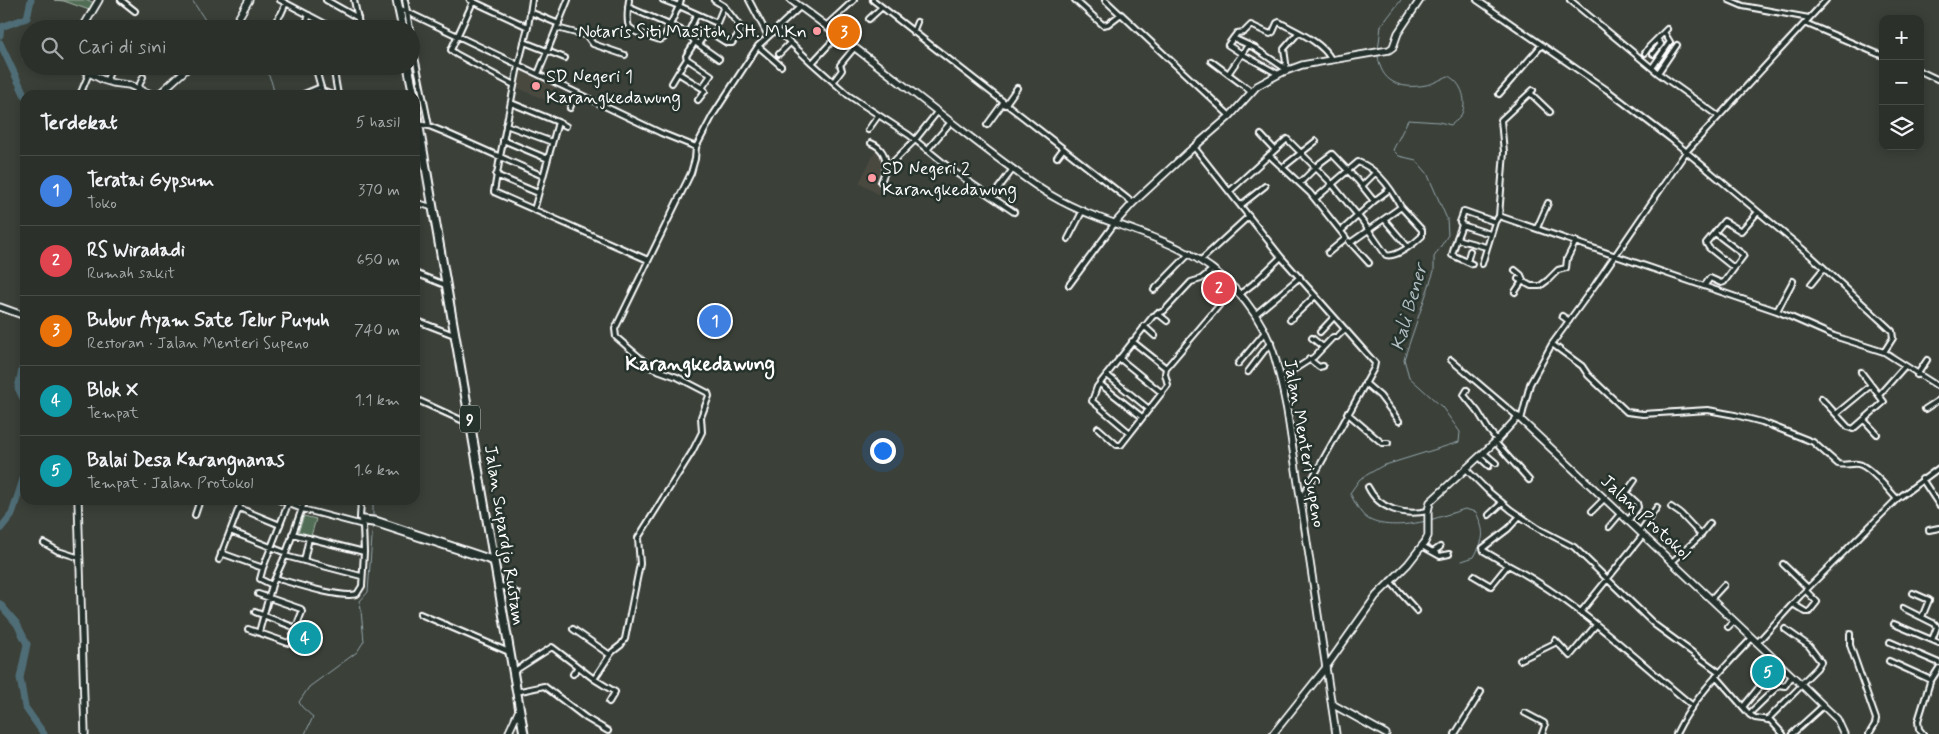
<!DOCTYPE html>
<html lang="id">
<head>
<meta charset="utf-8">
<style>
	:root { --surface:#2c302b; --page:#343833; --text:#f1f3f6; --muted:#a6a9a9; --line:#484b47; --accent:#8c9099 }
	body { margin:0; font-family:Mynerve,sans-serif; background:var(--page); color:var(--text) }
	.controls { position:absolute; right:15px; top:15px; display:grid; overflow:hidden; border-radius:10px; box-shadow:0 2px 12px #0003 }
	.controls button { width:45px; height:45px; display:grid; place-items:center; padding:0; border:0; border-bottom:1px solid var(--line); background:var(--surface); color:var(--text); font:25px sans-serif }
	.you { position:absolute; left:882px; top:450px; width:18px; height:18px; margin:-12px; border:4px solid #fff; border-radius:50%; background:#1a73e8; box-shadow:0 0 0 8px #1a73e833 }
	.badge { display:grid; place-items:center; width:32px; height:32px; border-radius:50%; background:var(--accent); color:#fff; font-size:16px; font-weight:700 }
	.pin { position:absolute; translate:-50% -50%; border:2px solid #fff; box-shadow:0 1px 5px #0006 }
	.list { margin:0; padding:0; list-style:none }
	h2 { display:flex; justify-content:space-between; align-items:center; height:65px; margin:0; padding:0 20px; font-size:21px }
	h2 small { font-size:16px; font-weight:400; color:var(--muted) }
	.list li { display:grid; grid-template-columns:32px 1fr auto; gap:15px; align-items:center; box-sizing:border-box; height:70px; padding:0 20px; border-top:1px solid var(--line) }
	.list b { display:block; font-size:19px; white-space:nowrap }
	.list p { margin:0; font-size:16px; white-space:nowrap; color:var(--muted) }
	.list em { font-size:16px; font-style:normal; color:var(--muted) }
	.icon { flex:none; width:28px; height:28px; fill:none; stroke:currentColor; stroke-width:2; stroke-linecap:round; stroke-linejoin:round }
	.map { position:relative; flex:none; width:1939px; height:734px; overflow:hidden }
	.search { position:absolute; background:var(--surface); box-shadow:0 2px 12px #0003; left:20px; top:20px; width:400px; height:55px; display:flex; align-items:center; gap:12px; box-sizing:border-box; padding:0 18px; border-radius:28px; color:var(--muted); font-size:19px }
	.panel { position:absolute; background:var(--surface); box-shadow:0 2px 12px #0003; left:20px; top:90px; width:400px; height:415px; border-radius:15px }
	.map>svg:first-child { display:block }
</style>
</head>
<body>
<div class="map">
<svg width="1939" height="734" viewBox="0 0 1939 734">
	<rect width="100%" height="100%" fill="#3b4039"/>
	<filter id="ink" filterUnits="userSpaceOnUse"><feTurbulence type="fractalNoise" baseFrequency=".02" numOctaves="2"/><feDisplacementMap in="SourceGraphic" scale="10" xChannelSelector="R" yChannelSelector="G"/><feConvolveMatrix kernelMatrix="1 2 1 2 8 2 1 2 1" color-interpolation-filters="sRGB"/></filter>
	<g filter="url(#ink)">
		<path fill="#494a41" d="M520,69L556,85L550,102L516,87Z
			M876,150L883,155L884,173L880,184L886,188L883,197L859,183Z"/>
		<path fill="#516d55" stroke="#a8b6aa" d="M54,0H88L96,4L92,11L64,1Z
			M304,516L316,519L311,536L298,533Z"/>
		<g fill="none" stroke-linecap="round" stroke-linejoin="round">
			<path stroke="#96a7ad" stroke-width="1" d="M192,0L211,29
				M1378,51L1381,26L1401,0
				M1378,55C1380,82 1400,90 1426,85C1433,84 1441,79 1448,76C1462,82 1469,103 1460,117C1458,120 1454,122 1451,125L1439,122L1408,120L1393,150L1399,156L1416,160L1427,173L1447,219L1448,235L1434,257V271L1404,359L1409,377L1442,407L1460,432L1459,442L1382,466L1360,479L1350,493C1354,501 1360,514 1368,519C1383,528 1409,525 1426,521
				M234,66C250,82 262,63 269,76C272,81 273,89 275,95
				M373,518V500
				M1430,520L1465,509L1476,512C1485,533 1485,537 1474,557L1462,561
				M305,734L313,717L302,707L299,702L309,687L357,652L364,641L360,601L368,592L373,524"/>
			<path stroke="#506d76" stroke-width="7" d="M0,35L1,27L27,18L31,0
				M0,43L25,96
				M25,356L18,388L25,402
				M0,529L12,514L25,473
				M0,604L17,624L27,644L20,678L25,707L44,734"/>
			<defs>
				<path id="street" d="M121,0L135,11
					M280,0L335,29
					M326,0L358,18
					M354,0L360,29
					M405,0L410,29
					M470,0L528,27
					M532,0L528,27L518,66L500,157L494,192L648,260
					M663,0L679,6L681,0
					M749,0L768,36
					M873,0L1133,203
					M1075,0L1103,25L1108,24L1121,14L1230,116
					M1105,0L1120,14
					M1477,0L1607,90L1671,139L1811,256L1892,331L1893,338L1884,352L1939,387
					M1570,0L1658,73L1718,116
					M1729,0L1743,6L1809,18
					M473,2L451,50L456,54L514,85
					M628,7L688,33L697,14L679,6L664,38L660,40L636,32L629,27C626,19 628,9 629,0
					M399,8L661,133L696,147
					M530,12L559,24
					M697,14L717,23L724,6
					M869,19L882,7
					M1805,23L1883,56
					M827,25L854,0
					M557,28L587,36L593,44L625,55
					M270,29L281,14L286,3
					M304,29L309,15
					M776,29L812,63L838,35
					M913,32L917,22
					M688,33L695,42L719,59
					M411,37L429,126
					M1233,38L1255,48L1287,70
					M524,42L565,58
					M698,44L708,31L727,43H732L741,31V28L724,6L714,0
					M1248,45L1242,54L1278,74
					M758,46L781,66
					M1645,53L1649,47L1667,29
					M779,54L790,43
					M1653,54L1661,44L1657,39
					M27,57L29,55
					M687,59L711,75L702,88L678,73L687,59L686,56L695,42
					M1211,61L1251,91
					M812,63L848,95L909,135L956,173L1014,212
					M315,66L323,95
					M333,66L338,95
					M1652,68L1670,42L1664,32
					M1287,70L1284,49L1298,33
					M1920,71L1939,80
					M1658,73L1677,45
					M538,74L568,0
					M1228,74L1242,54L1228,45L1237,33L1244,32L1251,25L1270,34L1273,32L1277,23L1279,22C1297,32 1321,41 1331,59
					M106,81L113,66
					M834,81L842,70L840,65L855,47
					M672,83L678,73
					M322,91L333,95
					M1530,93L1550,112
					M304,94L321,87
					M1499,94L1541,46
					M80,95L92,66
					M135,95L143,77
					M698,100L705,91L703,88
					M511,103L558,122L534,210
					M1005,105L1017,88
					M570,108L576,93
					M558,122L566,126
					M417,124L429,126L444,132L543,176
					M506,125L552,142
					M987,125L1003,103
					M868,130L878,116
					M1261,135L1275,150
					M503,140L548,159
					M871,143C883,148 886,156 886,169
					M1194,147L1281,257L1375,363L1374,368L1301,499
					M927,150L951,122
					M1269,155L1310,193L1346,238L1328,253
					M1057,157L1063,149
					M1282,168L1316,141
					M496,175L538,193
					M881,182L886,169L915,140L938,111
					M1300,183L1320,163L1332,154L1358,181L1374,201L1341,231
					M1362,186L1375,173
					M1230,191L1287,139L1332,184L1363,222L1386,255C1396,258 1415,243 1422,236V230L1401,207L1384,219
					M992,197L1013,169
					M1315,199L1358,162C1378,169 1392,190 1401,207
					M1374,201L1390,189
					M415,202L434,208
					M1241,205L1265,186
					M1499,216L1777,311L1834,336L1884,352
					M1462,225L1460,222L1464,211L1495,222
					M1537,228L1548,203
					M1457,238L1452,255L1472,264
					M1068,239L1083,210
					M1349,241L1369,263
					M1350,243L1384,219L1408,247
					M1486,247L1460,240L1457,238L1462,225L1490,234
					M1201,260L1249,216
					M1467,262L1470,251
					M1482,264L1495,222L1499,216L1504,152L1501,120L1533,90
					M1734,268L1709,248L1706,243L1724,221L1741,231L1758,212
					M415,273L445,285
					M1518,279L1531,286H1540L1548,280L1558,270L1566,268L1567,259L1576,241
					M1811,284L1824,268
					M1069,285L1115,223
					M1705,285L1710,278L1721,283L1724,282L1744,255L1715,233
					M1154,290L1190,253
					M1515,292L1523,280L1521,275L1515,270
					M1240,294L1253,284L1281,257
					M1777,311L1793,281
					M1157,313L1167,321
					M1256,314L1300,277
					M1562,316L1569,321
					M415,320L454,335
					M1290,320L1315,296
					M1144,326L1155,336
					M1320,332L1334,317
					M1312,338L1323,347
					M1132,341L1166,368
					M1552,344L1582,366L1588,375L1627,412L1643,414L1708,410L1735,415L1762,422L1813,442L1838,464C1845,466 1851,463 1858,464C1868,465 1889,490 1897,499
					M1119,358L1162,393
					M1309,359L1319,367L1323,366
					M1451,360L1518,417
					M1238,364L1265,332
					M1248,372L1271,342
					M1107,375L1149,409
					M1917,375L1927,360
					M1281,378L1314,357L1333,337H1337L1345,329
					M1365,383L1380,396L1399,421
					M1100,384L1142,417
					M1467,390L1464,395L1478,412L1489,430L1497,440
					M1879,395L1904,367
					M1821,398L1848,427L1853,429L1884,402L1861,372
					M415,399L470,424
					M1925,409L1939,400
					M1347,413L1382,443H1388
					M1836,414L1870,386
					M1521,420L1530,384L1552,344L1595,285L1686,152L1826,0
					M1864,420L1877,434
					M1098,428L1117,445H1121L1168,385L1165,374L1166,368L1234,288
					M1130,433L1092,401L1097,387L1153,316L1164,311L1191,282L1201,279L1213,269
					M1495,442L1529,480
					M1484,453L1496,463
					M1479,457L1489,466
					M1466,469L1487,490L1511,510L1539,529L1574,547L1655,625L1719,672
					M1922,479L1939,505
					M1368,487C1379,510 1405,516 1428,511
					M279,500L302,509L363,525
					M1671,507L1681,514L1701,535
					M239,508L280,525
					M1592,511L1604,499
					M195,515L200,500
					M1489,515L1502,503
					M360,518L377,520L493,559
					M1628,521L1638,507L1637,503L1626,493L1635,480
					M362,522L376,524L493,562
					M1609,527L1620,514
					M1929,530L1939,528
					M230,531L286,553
					M1640,532L1657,507
					M292,534L364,552
					M44,543L58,551L80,558
					M1422,546L1440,556L1449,554
					M1433,552L1440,547
					M221,553L263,568L260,579L272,585L285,556L305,500
					M285,556L361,576
					M219,560L242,500
					M304,561L309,538
					M1672,562L1698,538L1710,523
					M1783,564L1808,588
					M1508,565L1484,551L1483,548L1508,529L1520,516
					M263,568L288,504
					M1474,576L1491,586L1508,565C1577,601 1633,657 1693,706
					M275,578C293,583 341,599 357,594L362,586L364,552L363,525L360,518L361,500
					M1390,581L1417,611
					M499,585L517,593
					M1913,593L1929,600L1922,617
					M1711,599L1724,585
					M1793,604L1806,612H1809L1817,602L1806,591
					M1903,608L1935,624L1937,627L1932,640L1939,643
					M255,612L296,628
					M1580,613L1643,535
					M420,614L509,652
					M1894,624L1932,640
					M1728,627L1734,621
					M248,629L288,643L291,640L302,612L301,609L258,594
					M573,629L610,655
					M1785,629L1809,646L1821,662L1817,668L1801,684
					M259,632L272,585
					M1850,634V645L1876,719L1875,724L1869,734
					M291,640L306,647
					M1555,640L1570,656L1596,625
					M1890,642L1939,663
					M1757,643L1800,596L1897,499L1939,468
					M1520,660L1557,642
					M1889,661L1931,680
					M513,672L552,647L594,679L612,652L621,645L625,639L640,564L638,538L692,452L702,432L701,417L709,396L708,393L677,377L652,368L616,337L615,329L691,173L695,159L696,147L713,115L758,46L800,7
					M573,674L578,667
					M1716,676L1750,715L1755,718L1770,720L1783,734
					M594,679L615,692L609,702
					M516,692L544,686L586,718L608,731
					M1743,707L1760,686
					M1525,713L1544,723L1545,726L1542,734
					M1749,714L1779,685L1785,686L1792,676
					M1767,720L1802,685
					M1455,734L1481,692
					M1676,734C1694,697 1724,668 1752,638
					M1792,734L1823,706
					M1923,734L1919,729L1918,721L1930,682L1939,668"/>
				<path id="secondary" d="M791,0C841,36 889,74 938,112C972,138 1005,165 1041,189C1103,231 1177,229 1234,288C1271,327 1277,360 1287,410L1336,734
					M82,29L99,0
					M232,29L249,0
					M76,66L103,80L113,83L129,85L153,95
					M158,95L190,66
					M1115,223L1133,203L1186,154L1230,116L1257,86L1283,72L1302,65L1389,50L1393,47L1398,33L1420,0
					M0,307L25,316
					M78,500L85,734
					M1332,704L1386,734
					M508,734L519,710
					M1273,734L1324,670L1376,596L1408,564L1425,542L1428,536V511L1430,502L1495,442L1518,417L1802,685L1837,719L1844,734"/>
				<path id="highway" d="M397,0L403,29
					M408,66L414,95
					M415,104L524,734"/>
			</defs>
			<use href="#street" stroke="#fff" stroke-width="8"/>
			<use href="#secondary" stroke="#fff" stroke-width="9"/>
			<use href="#highway" stroke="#fff" stroke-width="11"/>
			<use href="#street" stroke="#26332d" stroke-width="4"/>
			<use href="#secondary" stroke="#26332d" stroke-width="5.5"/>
			<use href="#highway" stroke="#26332d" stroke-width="7"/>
		</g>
	</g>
	<g fill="#ff9aa2" stroke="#26332d" stroke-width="2">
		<circle cx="817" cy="31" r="5"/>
		<circle cx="536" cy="86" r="5"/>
		<circle cx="872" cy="178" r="5"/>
	</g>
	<g text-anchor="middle" stroke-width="5" stroke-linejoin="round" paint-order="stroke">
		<rect fill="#26332d" stroke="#bec2c0" stroke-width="1" x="460" y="405.5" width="20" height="27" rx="4"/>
		<g font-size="16" font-weight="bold" fill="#fff">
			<text x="470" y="425">9</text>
		</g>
		<g font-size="18" fill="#fff" stroke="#26332d" text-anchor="start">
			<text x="807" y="37" text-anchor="end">Notaris Siti Masitoh, SH. M.Kn</text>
			<text x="546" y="82">SD Negeri 1<tspan x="546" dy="21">Karangkedawung</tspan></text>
			<text x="882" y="174">SD Negeri 2<tspan x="882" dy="21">Karangkedawung</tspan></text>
		</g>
		<g font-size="18" fill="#fff" stroke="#26332d">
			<text transform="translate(1305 443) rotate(80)" y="6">Jalan Menteri Supeno</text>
			<text transform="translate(1646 517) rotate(43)" y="6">Jalan Protokol</text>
			<text transform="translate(505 535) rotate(81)" y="6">Jalan Supardjo Rustam</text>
		</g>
		<g font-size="19" font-style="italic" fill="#b0bdc1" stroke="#26332d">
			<text transform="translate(1408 307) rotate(-74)" y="7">Kali Bener</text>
		</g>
		<g font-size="20" font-weight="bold" fill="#fff" stroke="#26332d">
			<text x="700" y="370">Karangkedawung</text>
		</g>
	</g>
</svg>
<div class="controls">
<button>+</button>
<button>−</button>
<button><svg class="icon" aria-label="layers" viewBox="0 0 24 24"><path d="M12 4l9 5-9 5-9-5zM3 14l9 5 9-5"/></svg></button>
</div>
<div class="you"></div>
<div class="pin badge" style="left:715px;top:321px;background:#3f7fe0">1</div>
<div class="pin badge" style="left:1219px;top:288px;background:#e0444e">2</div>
<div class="pin badge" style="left:844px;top:32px;background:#e8710a">3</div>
<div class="pin badge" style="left:305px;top:638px;background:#0f9aa8">4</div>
<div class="pin badge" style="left:1768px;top:672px;background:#0f9aa8">5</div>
<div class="search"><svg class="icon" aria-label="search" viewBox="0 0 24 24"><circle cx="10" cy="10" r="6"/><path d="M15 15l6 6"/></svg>Cari di sini</div>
<section class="panel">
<h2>Terdekat<small>5 hasil</small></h2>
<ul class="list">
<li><span class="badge" style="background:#3f7fe0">1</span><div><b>Teratai Gypsum</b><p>Toko</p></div><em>370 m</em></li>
<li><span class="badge" style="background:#e0444e">2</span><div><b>RS Wiradadi</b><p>Rumah sakit</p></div><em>650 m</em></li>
<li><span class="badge" style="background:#e8710a">3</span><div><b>Bubur Ayam Sate Telur Puyuh</b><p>Restoran · Jalan Menteri Supeno</p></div><em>740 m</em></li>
<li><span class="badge" style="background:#0f9aa8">4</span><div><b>Blok X</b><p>Tempat</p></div><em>1.1 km</em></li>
<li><span class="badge" style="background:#0f9aa8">5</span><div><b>Balai Desa Karangnanas</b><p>Tempat · Jalan Protokol</p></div><em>1.6 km</em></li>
</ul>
</section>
</div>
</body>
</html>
